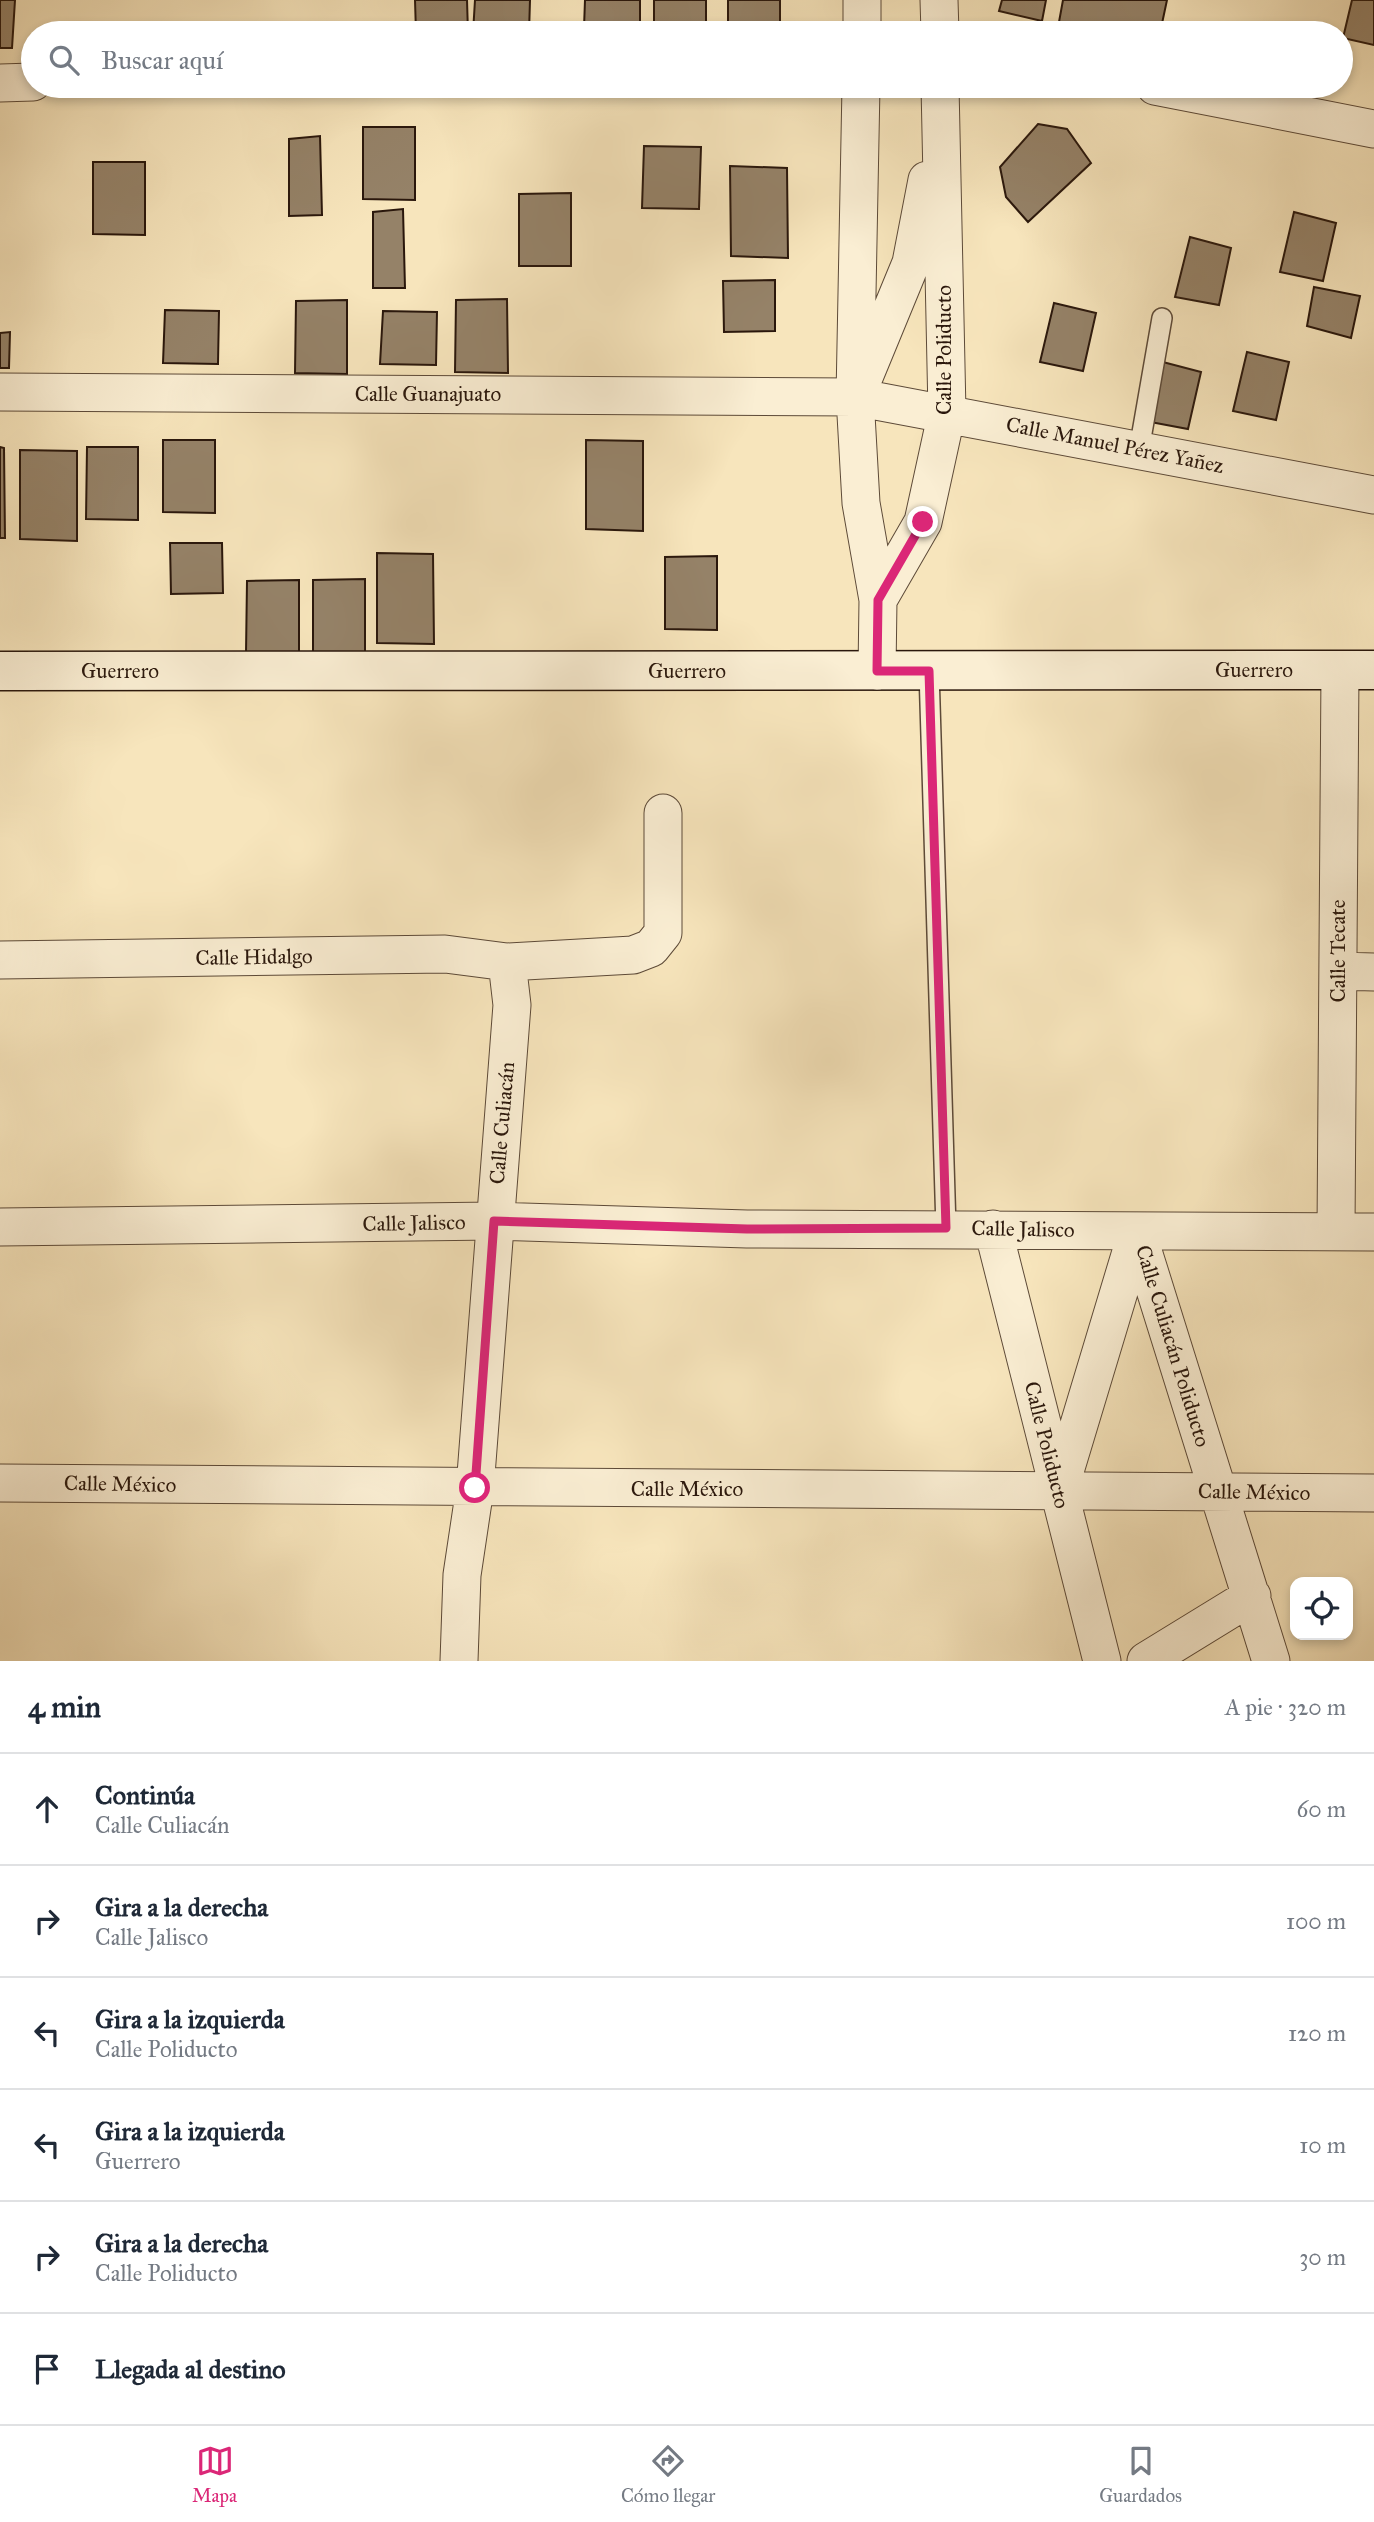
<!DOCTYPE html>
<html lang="es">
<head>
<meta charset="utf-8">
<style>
	:root { --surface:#fff; --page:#f6f6f7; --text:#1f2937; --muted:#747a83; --line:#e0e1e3; --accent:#db2777 }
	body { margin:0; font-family:"IM FELL Great Primer",serif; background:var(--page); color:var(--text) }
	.controls { position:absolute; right:21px; bottom:21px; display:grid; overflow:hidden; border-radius:14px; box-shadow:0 4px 10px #0003 }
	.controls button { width:63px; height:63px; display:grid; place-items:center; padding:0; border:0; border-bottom:2px solid var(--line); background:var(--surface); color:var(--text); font:35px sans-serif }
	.stop { position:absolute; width:21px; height:21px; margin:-16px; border:5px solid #db2777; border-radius:50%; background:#fff }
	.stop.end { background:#db2777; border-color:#fff; box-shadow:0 2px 7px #0008 }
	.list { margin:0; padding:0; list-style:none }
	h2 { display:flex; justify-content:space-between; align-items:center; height:91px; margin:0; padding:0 28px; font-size:30px }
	h2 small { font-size:23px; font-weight:400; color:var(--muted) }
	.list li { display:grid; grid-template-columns:46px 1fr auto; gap:21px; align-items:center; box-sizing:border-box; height:112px; padding:0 28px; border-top:2px solid var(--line) }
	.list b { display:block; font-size:26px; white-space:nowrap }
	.list p { margin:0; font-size:23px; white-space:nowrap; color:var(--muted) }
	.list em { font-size:23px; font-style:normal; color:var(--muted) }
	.icon { flex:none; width:38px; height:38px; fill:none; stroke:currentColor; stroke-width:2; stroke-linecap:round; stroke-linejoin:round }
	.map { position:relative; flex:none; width:1374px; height:1661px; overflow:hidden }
	.search { position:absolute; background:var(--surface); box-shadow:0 4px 10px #0003; left:21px; right:21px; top:21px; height:77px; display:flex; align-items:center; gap:18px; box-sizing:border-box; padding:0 24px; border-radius:38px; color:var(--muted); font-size:26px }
	.sheet { height:763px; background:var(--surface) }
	nav { display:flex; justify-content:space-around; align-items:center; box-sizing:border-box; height:98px; border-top:2px solid var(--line); background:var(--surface); font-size:19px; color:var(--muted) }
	nav a { display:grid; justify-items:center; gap:4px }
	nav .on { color:var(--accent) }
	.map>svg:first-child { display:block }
</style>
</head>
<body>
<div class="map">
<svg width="1374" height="1661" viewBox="0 0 1374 1661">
	<rect width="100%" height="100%" fill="#f7e5bc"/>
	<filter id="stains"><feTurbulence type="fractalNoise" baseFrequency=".00286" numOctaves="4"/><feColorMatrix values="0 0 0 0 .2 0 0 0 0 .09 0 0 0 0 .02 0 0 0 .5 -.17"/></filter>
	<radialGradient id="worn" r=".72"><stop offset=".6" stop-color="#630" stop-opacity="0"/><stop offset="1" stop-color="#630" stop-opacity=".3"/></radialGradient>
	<path fill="#958268" stroke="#2a170c" stroke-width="2" d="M0,0H15L12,48H0Z
		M415,0H467L468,33H416Z
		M475,0H530L529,33H473Z
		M585,0H640V29L584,28Z
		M654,0H706V33H654Z
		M728,0H780V33H728Z
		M1002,0H1046L1042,21L999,11Z
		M1063,0H1167L1160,33H1057Z
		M1352,0H1374V45L1343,38Z
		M1038,124L1067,129L1091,163L1028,222L1006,197L1000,167Z
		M363,127H415V200L363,199Z
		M320,136L322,215L289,216V139Z
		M644,146L701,147L699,209L642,208Z
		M93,162H145V235L93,234Z
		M730,166L787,168L788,258L731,256Z
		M571,193V266H519V194Z
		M403,209L405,288H373V212Z
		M1294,212L1336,223L1323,281L1280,272Z
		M1190,237L1231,248L1219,305L1175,297Z
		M775,280V331L724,332L723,281Z
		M1314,287L1360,296L1351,338L1307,326Z
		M507,299L508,373L455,372L456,300Z
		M347,300V374L295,373L296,301Z
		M1054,303L1096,313L1083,371L1040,362Z
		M165,310L219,311L218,364L163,363Z
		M383,311L437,312L436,365L380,364Z
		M10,332L9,368H0V333Z
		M1247,352L1289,362L1276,420L1233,411Z
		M1159,361L1201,372L1188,429L1145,421Z
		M163,440H215V513L163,512Z
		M586,440L643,441V531L586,529Z
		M0,447L4,448L5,538H0Z
		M87,447H138V520L86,519Z
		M20,450L77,451V541L20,539Z
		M170,543H222L223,593L171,594Z
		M377,553L433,554L434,644L377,643Z
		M717,556V630L665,629V557Z
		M365,579V653L313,652V580Z
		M299,580V654L246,653L247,581Z"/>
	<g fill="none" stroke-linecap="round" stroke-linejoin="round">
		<defs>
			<path id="service" d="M1139,450L1162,318
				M929,671L946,1228"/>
			<path id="minor" d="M939,0L940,33
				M862,33V0
				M0,83L33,82
				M861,86L855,397L861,503L878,600L877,671
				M1155,86L1374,129
				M864,377L911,263L927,180
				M0,392L855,397L1374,495
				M878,600L923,522L947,412L940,86
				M0,960L445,954L507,962L633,955L651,948L663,933V813
				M1339,971L1374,972
				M0,1227L494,1221L747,1229L1374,1232
				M993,1229L1102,1661
				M1336,1231L1340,670
				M1137,1232L1271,1661
				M0,1483L1374,1493
				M1059,1491L1137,1232
				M459,1661L462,1575L475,1488L512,1005L507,962
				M1146,1661L1252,1596"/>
			<path id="secondary" d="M0,671L1374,670"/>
		</defs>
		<use href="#service" stroke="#5d4a38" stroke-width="22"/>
		<use href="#minor" stroke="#5d4a38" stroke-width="39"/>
		<use href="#secondary" stroke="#2a170c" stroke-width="41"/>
		<use href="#service" stroke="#faeed3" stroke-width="19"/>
		<use href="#minor" stroke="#faeed3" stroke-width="37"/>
		<use href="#secondary" stroke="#faeed3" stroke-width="38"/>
	</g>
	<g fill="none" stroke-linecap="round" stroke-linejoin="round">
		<path stroke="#db2777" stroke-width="9" d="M475,1488L494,1221L747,1229L946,1228L929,671H877L878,600L923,522"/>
	</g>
	<g text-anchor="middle" stroke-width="6" stroke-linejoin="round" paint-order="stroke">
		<g font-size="21" fill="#2a170c" stroke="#faeed3">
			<text transform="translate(944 350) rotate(-90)" y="7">Calle Poliducto</text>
			<text x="428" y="401">Calle Guanajuato</text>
			<text transform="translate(1115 445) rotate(11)" y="7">Calle Manuel Pérez Yañez</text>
			<text x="1254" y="677">Guerrero</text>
			<text x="120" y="678">Guerrero</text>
			<text x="687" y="678">Guerrero</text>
			<text transform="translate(1338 951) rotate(-90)" y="7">Calle Tecate</text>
			<text transform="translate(254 957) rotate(-1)" y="7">Calle Hidalgo</text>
			<text transform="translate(502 1123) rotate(-85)" y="7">Calle Culiacán</text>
			<text transform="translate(414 1223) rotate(-1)" y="7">Calle Jalisco</text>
			<text transform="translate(1023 1229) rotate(1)" y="7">Calle Jalisco</text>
			<text transform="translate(1173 1346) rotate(73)" y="7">Calle Culiacán Poliducto</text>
			<text transform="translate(1047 1445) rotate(76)" y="7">Calle Poliducto</text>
			<text transform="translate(120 1484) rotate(1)" y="7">Calle México</text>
			<text x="687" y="1496">Calle México</text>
			<text transform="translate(1254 1492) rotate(1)" y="7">Calle México</text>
		</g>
	</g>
	<rect width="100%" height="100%" filter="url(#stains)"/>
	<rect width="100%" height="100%" fill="url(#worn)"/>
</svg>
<div class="controls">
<button><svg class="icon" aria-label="locate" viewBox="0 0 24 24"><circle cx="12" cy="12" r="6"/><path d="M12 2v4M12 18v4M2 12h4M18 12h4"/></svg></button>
</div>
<div class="stop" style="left:475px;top:1488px"></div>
<div class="stop end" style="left:923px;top:522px"></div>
<div class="search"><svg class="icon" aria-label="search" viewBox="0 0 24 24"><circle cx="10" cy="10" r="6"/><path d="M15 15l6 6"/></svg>Buscar aquí</div>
</div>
<section class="sheet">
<h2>4 min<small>A pie · 320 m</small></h2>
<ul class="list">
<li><svg class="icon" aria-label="ahead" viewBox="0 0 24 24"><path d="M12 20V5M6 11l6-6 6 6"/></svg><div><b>Continúa</b><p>Calle Culiacán</p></div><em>60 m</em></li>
<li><svg class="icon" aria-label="right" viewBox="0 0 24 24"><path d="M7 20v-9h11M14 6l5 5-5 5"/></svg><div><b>Gira a la derecha</b><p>Calle Jalisco</p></div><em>100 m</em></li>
<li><svg class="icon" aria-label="left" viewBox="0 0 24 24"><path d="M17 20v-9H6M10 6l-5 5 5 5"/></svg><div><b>Gira a la izquierda</b><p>Calle Poliducto</p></div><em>120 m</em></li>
<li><svg class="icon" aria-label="left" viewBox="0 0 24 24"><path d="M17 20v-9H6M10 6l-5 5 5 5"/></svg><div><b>Gira a la izquierda</b><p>Guerrero</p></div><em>10 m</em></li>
<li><svg class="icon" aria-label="right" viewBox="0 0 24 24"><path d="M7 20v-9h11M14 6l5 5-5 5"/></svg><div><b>Gira a la derecha</b><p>Calle Poliducto</p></div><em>30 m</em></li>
<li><svg class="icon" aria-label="arrive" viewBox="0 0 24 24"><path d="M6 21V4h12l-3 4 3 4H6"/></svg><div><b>Llegada al destino</b></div></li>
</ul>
</section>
<nav>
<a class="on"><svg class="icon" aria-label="map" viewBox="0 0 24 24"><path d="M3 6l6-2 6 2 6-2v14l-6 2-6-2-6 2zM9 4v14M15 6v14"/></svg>Mapa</a>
<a><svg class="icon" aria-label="directions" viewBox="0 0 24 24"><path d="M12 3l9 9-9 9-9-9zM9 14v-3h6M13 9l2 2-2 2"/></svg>Cómo llegar</a>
<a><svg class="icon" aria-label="saved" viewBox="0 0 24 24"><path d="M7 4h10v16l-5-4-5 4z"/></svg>Guardados</a>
</nav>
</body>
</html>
